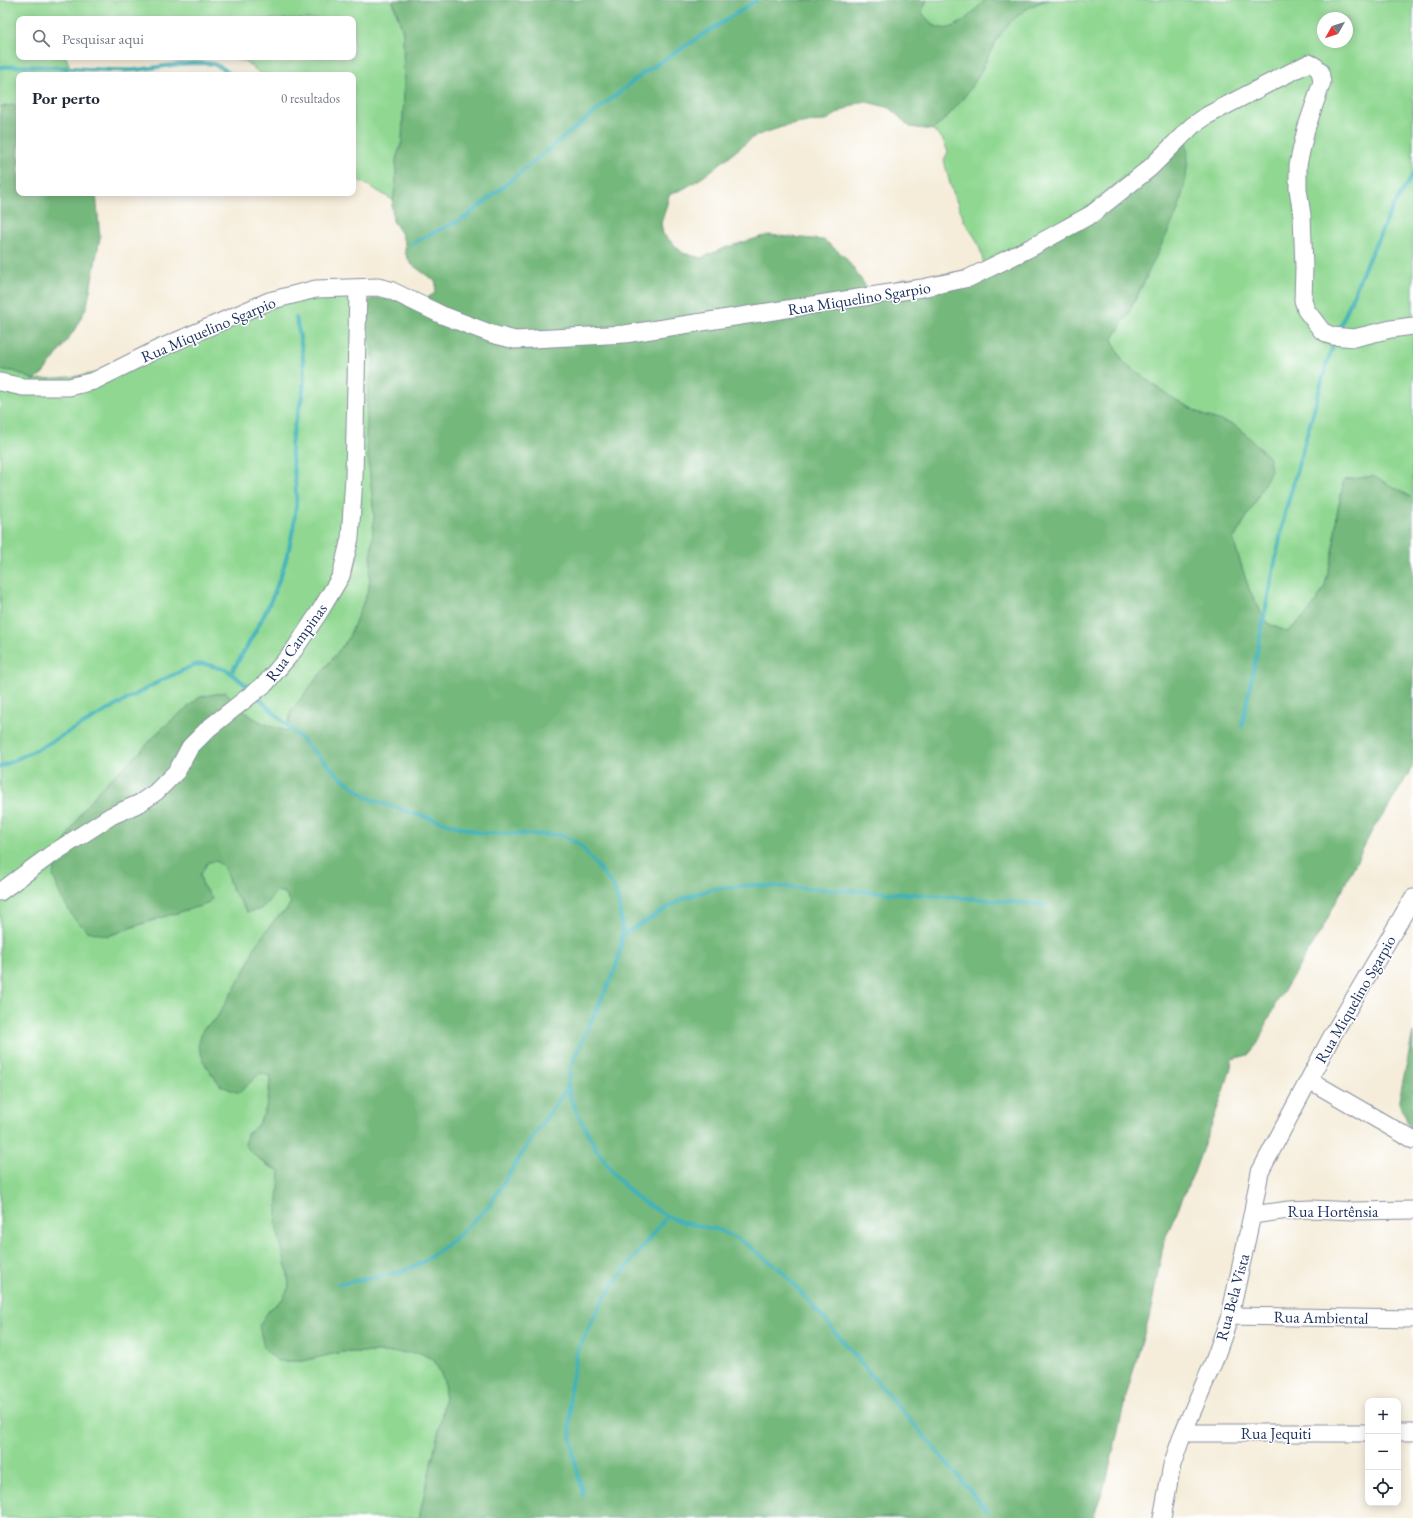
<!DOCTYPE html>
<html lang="pt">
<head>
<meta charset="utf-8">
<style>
	:root { --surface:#fff; --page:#f6f6f7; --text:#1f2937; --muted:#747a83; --line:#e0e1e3 }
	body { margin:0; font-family:"EB Garamond",serif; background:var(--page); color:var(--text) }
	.controls { position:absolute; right:12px; bottom:12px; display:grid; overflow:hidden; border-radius:8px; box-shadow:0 2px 10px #0003 }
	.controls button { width:36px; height:36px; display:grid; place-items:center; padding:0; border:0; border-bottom:1px solid var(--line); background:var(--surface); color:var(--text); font:20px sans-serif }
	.compass { position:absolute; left:1317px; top:12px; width:36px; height:36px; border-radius:50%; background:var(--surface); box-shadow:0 2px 10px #0003; rotate:231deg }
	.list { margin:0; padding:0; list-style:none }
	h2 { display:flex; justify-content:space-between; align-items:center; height:52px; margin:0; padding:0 16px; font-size:17px }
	h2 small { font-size:13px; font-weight:400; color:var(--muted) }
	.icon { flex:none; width:22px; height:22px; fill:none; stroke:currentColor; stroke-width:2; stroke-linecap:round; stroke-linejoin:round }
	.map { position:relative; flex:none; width:1413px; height:1518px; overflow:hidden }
	.search { position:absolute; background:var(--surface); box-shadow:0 2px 10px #0003; left:16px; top:16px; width:340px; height:44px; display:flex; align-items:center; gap:10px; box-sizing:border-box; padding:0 14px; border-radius:8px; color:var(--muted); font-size:15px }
	.panel { position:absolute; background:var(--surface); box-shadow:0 2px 10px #0003; left:16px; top:72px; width:340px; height:124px; border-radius:8px }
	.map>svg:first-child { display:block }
</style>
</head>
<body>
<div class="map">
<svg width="1413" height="1518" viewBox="0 0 1413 1518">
	<rect width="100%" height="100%" fill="#fff"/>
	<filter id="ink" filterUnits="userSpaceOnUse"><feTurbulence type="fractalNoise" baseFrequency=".025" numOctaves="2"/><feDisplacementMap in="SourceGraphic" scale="8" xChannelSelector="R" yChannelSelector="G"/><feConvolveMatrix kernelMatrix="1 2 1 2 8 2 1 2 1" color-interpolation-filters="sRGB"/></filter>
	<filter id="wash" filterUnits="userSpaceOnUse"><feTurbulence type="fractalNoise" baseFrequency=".012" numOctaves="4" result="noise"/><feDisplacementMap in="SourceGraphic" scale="16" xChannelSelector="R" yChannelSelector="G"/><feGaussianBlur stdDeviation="0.9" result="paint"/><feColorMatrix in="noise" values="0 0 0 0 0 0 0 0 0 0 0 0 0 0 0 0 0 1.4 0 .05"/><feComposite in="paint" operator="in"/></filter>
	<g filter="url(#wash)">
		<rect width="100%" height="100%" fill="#f5edda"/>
		<path fill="#90d892" stroke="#568478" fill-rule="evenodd" d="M0,0H392L403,32L404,95L402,141L396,160V183L393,200L364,183L353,178V75H262L246,62L229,57H353V19H19V57H66L69,65L66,75H19V107L13,105L0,107Z
			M927,0H985C965,20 944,46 922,12Z
			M1049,0H1413V499L1408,495L1344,480L1337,514L1333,553L1324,589L1309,612L1287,632L1267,623L1249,589L1233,540L1256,501L1269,458L1249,437L1234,425L1205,416L1169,396L1123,362L1112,340L1128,314L1147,277L1166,140L1149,156L1086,208L984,265L981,252L976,239L964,221L950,184L944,160L948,152L943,140L933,130C949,116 964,99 975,81C983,69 988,55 995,43C1006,23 1027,4 1049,0ZM1323,18H1347V42H1323Z
			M301,285L356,297L371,342L374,361L368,393L366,436L374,516L369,589L348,639L291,711L287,731C258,724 246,715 226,692L200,697L161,729L139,753L100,789L83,810L61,849L108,936C143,923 178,913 212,899L203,886L200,875L208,862L216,861L223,866L232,889L247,912L261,909L277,891L285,893L291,902L286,911L277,917L255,946L247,967L216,1019L203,1029L206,1066L221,1086L239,1092L260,1073L270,1076C269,1098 267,1121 247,1134L250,1151L268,1166L280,1171V1180L289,1287L282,1300L269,1310L264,1348L278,1361H303L341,1352H380L420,1353L434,1360L444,1380L445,1396L441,1420L419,1518H0V370L14,371L34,380L80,376L101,372Z"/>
		<path fill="#74b87c" stroke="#48746d" d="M393,0H927L922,12C944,46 965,20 985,0H1049C1027,4 1006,23 995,43C988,55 983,69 975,81C964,99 949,116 933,130L910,127L890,108L863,101L845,109L825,121L807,122L782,127L755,136L703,177L685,188L669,195L666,208L661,223L663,234L683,253L701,258L727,247L768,235L824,240L845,257L865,285L866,294L904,279L962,272L982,266L1086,208L1149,156L1166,140L1186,137L1188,155L1186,179L1178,211L1128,314L1112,340L1123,362L1169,396L1205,416L1234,425L1249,437L1269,458L1271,470L1256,501L1233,540L1249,589L1267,623L1288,632L1309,612L1324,589L1333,553L1337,514L1344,480L1373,476L1408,495L1413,499V766L1385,813L1374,827L1321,931L1275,1005L1258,1043L1248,1055L1232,1059L1231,1067L1225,1088L1194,1172L1164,1241L1150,1314L1127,1392L1107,1478L1093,1518H419L441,1420L445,1396L444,1380L434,1360L420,1353L380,1352H341L303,1361H277L264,1348L259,1326L269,1310L282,1300L289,1287L288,1274L276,1225L280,1171C267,1165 254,1157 245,1145L247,1134C267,1121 269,1099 270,1076L260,1073L239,1093L221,1086L206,1066L198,1046L203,1029L216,1019L247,967L255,946L277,917L286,911L291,902L285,893L277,891L261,909L247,912L232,889L223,866L216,861L208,862L200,875L203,886L212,899L207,904L143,923L108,936L87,931L73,917L60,895L53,875L61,849L71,830L83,810L100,789L139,753L161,729L200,697L226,692C246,716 257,723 287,731L291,711L348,639L369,589L374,516L366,436L368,393L374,361L371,342L361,317L363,302L375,298L409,301L427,298L435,293L436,282L411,264L405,253V244L401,233L393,221L392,206L396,183V160L402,141L404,95L403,32Z
			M13,105L19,107V193H96L100,238L87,306L75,329L56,356L43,373L34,380L14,371L0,370V107Z
			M1413,1033V1137L1399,1100Z"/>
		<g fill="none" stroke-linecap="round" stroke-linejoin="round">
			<path stroke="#42b3ba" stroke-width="4" d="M0,67C44,63 89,72 134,70C154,68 174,64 194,63C200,63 207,63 213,64C219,66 226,70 231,75
				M411,244L466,217L559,141L642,74L757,0
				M1341,325L1366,264L1393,207L1413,174
				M231,673C264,620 291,569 296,506C297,492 295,478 293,464C292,458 291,451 291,446C292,426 301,408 303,390C306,366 301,341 296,318
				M259,698L338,775L368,798L390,806L480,833L561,835L570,839L580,845L614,887L619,903L622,932L621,946L615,970L571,1065L568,1085L571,1101L595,1147L617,1178L637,1198L667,1216L685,1223L719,1230L745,1243L782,1271L814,1307L888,1395L931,1444L987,1511
				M1242,726L1285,513L1326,366L1335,340
				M0,767L40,748L160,681L194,665L205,664L227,670L246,685
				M622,935L684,898L712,889L752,885L943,896L1046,905
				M338,1284L402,1272L423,1262L453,1240L489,1206L532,1138L568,1087
				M583,1495L573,1453L570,1427V1390L577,1352L599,1307L612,1286L667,1216"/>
		</g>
	</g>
	<g filter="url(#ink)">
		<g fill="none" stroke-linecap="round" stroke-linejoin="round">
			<defs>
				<path id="minor" d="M0,382L23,387H69L94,381L156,350L269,301L316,289L378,287L390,290L442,315L492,334L515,340L625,334L922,288L969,278L1032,247L1092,214L1150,168L1192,126L1208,115L1277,79L1309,63L1315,66L1320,71L1322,82L1306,129L1298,165V189L1302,215L1304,268L1303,300L1306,310L1322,331L1332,336L1354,338L1391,329L1413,326
					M0,892L49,856L111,816L140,803L156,792L177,771L190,747L209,728L266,683L294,650L320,611L341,576L350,538L354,478L358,288
					M1309,1080L1413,1140
					M1252,1215L1289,1210L1311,1209L1353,1211L1413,1210
					M1230,1316L1413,1319
					M1398,1432H1413
					M1183,1433H1368
					M1162,1518L1172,1465L1183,1433L1214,1361L1230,1316L1252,1215L1260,1172L1332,1036L1413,898"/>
			</defs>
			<use href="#minor" stroke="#888e9c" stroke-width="19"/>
			<use href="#minor" stroke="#fff" stroke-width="17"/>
		</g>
	</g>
	<g text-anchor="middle" stroke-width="3" stroke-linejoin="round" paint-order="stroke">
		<g font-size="16" fill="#1b2f5e" stroke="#fff">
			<text transform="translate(859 298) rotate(-9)" y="6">Rua Miquelino Sgarpio</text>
			<text transform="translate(208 329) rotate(-23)" y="6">Rua Miquelino Sgarpio</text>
			<text transform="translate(296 642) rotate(-54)" y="6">Rua Campinas</text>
			<text transform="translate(1355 999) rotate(-60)" y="6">Rua Miquelino Sgarpio</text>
			<text x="1333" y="1217">Rua Hortênsia</text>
			<text transform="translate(1232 1297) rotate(-75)" y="6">Rua Bela Vista</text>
			<text transform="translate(1321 1317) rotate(1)" y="6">Rua Ambiental</text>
			<text x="1276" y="1439">Rua Jequiti</text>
		</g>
	</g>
</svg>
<div class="controls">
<button>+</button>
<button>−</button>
<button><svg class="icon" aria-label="locate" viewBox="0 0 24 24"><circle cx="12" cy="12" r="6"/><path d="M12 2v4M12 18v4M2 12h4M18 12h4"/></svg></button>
</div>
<svg class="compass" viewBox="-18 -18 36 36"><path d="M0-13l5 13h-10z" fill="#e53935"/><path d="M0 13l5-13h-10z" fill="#747a83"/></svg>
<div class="search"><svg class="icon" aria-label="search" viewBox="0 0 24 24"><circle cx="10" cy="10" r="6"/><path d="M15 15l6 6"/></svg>Pesquisar aqui</div>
<section class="panel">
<h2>Por perto<small>0 resultados</small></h2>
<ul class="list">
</ul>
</section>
</div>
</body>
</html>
